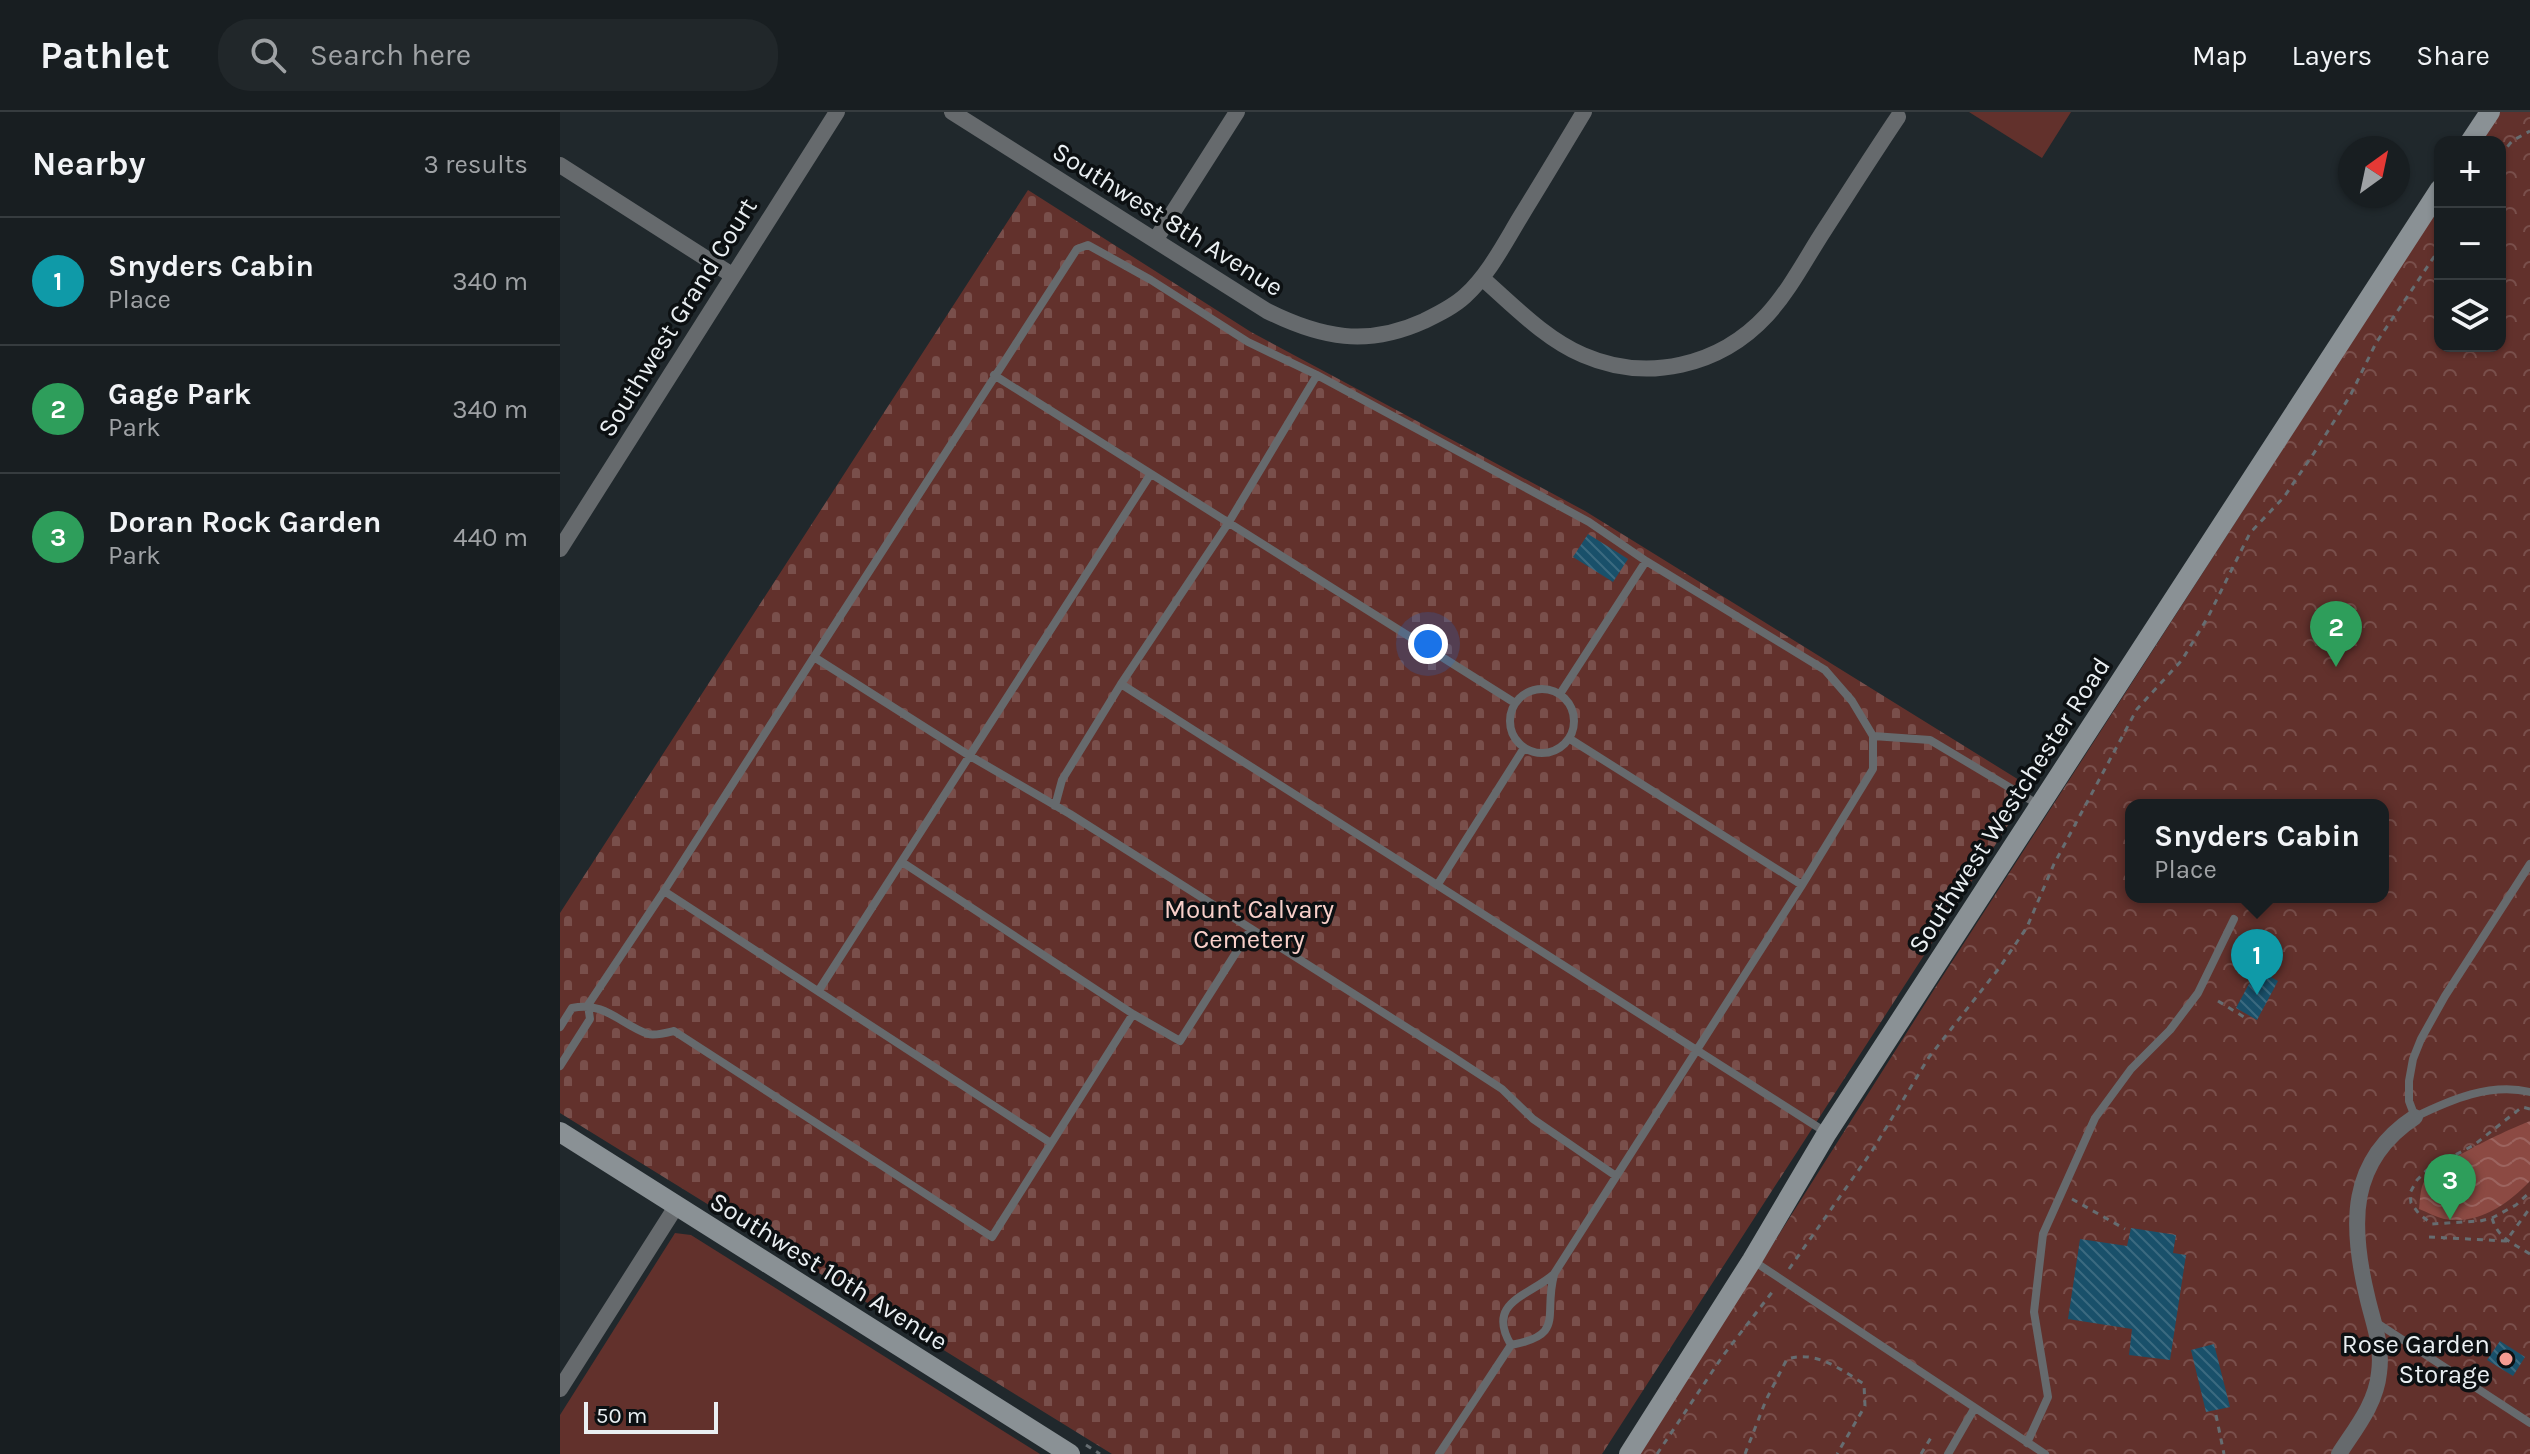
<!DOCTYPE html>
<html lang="en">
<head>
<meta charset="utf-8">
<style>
	:root { --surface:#181e21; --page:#21272a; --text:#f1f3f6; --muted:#9fa2a5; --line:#363c3f; --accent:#db2777 }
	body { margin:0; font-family:Karla,sans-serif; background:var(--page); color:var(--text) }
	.controls { position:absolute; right:24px; top:24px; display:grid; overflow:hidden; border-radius:16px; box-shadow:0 2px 6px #0004 }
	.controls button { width:72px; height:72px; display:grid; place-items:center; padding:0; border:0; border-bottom:2px solid var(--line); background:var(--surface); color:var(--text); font:40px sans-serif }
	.compass { position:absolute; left:1778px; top:24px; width:72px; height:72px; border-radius:50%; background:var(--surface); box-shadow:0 2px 6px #0004; rotate:33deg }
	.scale { position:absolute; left:24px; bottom:20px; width:134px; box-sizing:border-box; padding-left:8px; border:4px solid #eaeff2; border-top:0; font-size:22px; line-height:28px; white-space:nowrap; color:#eaeff2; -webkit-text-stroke:6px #0c1012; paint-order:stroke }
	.you { position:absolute; left:868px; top:532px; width:28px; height:28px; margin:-20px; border:6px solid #fff; border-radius:50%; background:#1a73e8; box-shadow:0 0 0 12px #1a73e833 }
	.badge { display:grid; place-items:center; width:52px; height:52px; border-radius:50%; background:var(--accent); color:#fff; font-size:26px; font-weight:700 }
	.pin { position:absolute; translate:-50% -66px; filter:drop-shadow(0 2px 4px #0008) }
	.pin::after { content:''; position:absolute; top:42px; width:28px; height:24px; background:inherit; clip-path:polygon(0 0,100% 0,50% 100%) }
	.popup { position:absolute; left:1565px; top:687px; width:264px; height:104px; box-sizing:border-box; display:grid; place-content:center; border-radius:16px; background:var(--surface); filter:drop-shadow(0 2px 6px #0005); font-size:26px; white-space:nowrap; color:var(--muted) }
	.popup b { font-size:30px; color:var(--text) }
	.popup::after { content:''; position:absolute; left:50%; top:100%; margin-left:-16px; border:16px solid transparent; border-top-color:var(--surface) }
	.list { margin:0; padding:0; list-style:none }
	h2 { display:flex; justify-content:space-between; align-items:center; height:104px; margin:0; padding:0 32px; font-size:34px }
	h2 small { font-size:26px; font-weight:400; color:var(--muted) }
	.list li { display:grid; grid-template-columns:52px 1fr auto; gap:24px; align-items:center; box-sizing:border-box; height:128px; padding:0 32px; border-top:2px solid var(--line) }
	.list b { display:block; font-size:30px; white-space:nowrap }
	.list p { margin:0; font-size:26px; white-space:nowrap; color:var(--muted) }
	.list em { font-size:26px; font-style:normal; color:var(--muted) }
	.icon { flex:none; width:44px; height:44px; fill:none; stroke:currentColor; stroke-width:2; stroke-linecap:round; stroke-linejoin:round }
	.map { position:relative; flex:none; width:1970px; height:1342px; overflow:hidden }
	header { display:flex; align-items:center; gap:48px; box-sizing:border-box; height:112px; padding:0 40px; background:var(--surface); border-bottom:2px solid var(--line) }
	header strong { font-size:38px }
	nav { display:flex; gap:44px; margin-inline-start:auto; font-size:28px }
	.search { width:560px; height:72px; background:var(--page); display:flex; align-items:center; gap:20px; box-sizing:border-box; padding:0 28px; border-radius:32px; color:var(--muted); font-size:30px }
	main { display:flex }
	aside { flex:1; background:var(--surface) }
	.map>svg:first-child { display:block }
</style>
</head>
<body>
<header>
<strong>Pathlet</strong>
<div class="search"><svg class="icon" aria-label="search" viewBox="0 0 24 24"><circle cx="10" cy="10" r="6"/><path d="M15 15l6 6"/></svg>Search here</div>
<nav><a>Map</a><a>Layers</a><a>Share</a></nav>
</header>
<main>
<aside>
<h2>Nearby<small>3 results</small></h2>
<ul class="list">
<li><span class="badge" style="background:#0f9aa8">1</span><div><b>Snyders Cabin</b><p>Place</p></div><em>340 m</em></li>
<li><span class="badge" style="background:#2e9e5b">2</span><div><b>Gage Park</b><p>Park</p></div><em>340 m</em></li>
<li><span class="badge" style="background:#2e9e5b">3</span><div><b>Doran Rock Garden</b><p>Park</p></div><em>440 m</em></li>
</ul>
</aside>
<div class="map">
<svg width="1970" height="1342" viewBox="0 0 1970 1342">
	<defs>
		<pattern id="cemetery-stones" width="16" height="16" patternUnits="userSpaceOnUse" patternTransform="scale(2)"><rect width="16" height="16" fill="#62312c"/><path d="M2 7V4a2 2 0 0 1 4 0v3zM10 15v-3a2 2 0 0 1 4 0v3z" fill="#794f4b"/></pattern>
		<pattern id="park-crowns" width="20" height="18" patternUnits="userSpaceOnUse" patternTransform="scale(2)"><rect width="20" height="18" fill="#62312c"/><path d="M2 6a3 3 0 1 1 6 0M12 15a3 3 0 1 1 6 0" fill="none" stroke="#794f4b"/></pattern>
		<pattern id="water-waves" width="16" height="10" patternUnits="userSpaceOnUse" patternTransform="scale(2)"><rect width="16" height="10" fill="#8c4a43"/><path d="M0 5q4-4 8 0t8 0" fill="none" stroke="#9c645f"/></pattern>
		<pattern id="building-back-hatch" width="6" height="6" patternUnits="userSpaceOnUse" patternTransform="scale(2)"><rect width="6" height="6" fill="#19506a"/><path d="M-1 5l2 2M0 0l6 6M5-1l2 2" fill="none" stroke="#3b6a80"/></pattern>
	</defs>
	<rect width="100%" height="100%" fill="#20282c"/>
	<path fill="#62312c" d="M1409,0H1511L1482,46Z
		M115,1121L131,1123L480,1342H0V1303Z"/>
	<path fill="url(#cemetery-stones)" d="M468,78L691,220L1025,399L1472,676L1042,1342H552L0,1001V801Z"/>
	<path fill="url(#park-crowns)" fill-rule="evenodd" d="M1940,0H1970V1342H1080L1375,876L1880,93V234H1940V30H1921ZM1571,693H1823V785H1571Z"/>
	<path fill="url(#water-waves)" d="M1970,1009V1069C1947,1093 1918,1113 1884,1107C1876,1105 1867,1100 1859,1097C1860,1089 1860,1079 1863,1072C1873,1052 1947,1018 1970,1009Z"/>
	<path fill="url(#building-back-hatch)" d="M1028,422L1068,447L1053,470L1013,445Z
		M1697,857L1718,869L1697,908L1676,896Z
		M1571,1116L1616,1123L1613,1141L1626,1143L1610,1248L1569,1243L1572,1217L1508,1207L1520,1127L1567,1134Z
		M1940,1229L1965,1245L1953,1264L1927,1248Z
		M1654,1232L1670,1295L1646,1300L1631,1238Z"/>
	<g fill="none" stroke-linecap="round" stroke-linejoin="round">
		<path stroke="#666d71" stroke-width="3" stroke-dasharray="6 6" stroke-linecap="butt" d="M1940,44L1952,29L1970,19
			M1682,848L1693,854
			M1658,889L1684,905
			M1970,997L1962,995L1914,1033L1867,1058L1857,1068L1850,1081L1851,1091L1859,1102L1872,1112L1920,1109L1932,1106L1956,1093L1970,1080
			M1512,1087L1565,1117
			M1932,1106C1938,1127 1953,1131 1970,1142
			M1869,1125L1946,1129L1970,1096
			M1229,1157L1312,1039L1369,945L1440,855L1467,815L1494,752L1577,597L1622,548L1648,505L1690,421L1724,385L1754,341L1790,284L1816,231L1880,136
			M1656,1303L1664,1342
			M526,1333L540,1342
			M1097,1342L1162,1245L1213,1179
			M1185,1342L1206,1288L1227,1247C1256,1238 1280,1257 1304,1272L1305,1294L1277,1342
			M1361,1342L1372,1324"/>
		<path stroke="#666a6d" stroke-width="8" d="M434,263L955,591
			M561,572L1267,1021
			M950 609a32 32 0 1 1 64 0a32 32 0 1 1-64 0Z
			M1000,582L1086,449
			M1313,624L1370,628L1479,693
			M1010,627L1242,773
			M495,694L502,668L561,572L669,410L757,263
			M342,750L573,902
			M1970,752L1885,884L1861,927L1853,947L1849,969V989L1855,1005C1890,988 1931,970 1970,980
			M878,772L964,636
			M104,779L491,1031
			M259,878L590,363
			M0,915L12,896C45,889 60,912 88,922C95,924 106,921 114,919L432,1125L573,902L620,929L691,817
			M0,954L30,907L28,893L104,779L254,545
			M1192,1148L1485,1342
			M1817,1211L1970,1311
			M951,1233C925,1189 970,1184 994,1162L1242,773L1313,657V624L1292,589L1265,558L1086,449L1029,410L757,263L688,230L591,168L528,133L517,137L254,545L410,644L510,702L890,943L942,977L973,1007L1056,1064
			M1467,1331L1488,1285L1474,1200L1483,1122L1535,1006L1571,957L1610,918L1638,881L1674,807
			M879,1342L951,1233C1006,1223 983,1204 994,1163
			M1388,1342L1414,1297"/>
		<path stroke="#666a6d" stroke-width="16" d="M392,0L707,199C761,226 807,235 864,209C878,202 893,195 905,184C929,162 944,132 961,104C982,70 1003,35 1024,0
			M0,53L172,163
			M596,127L677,0
			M922,166C953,193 985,227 1023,243C1087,271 1160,254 1207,203C1230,178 1246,146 1265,117C1289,80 1313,42 1338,5
			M0,437L277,0
			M0,1277L117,1093
			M1779,1342C1795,1317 1816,1292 1819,1261C1823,1233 1813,1211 1807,1184C1790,1113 1788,1049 1855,1005"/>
		<path stroke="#8a9195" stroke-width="20" d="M1910,30L1930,0
			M0,1020L510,1342
			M1069,1342L1192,1148L1267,1021L1880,77"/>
	</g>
	<circle fill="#f59c92" stroke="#0c1012" stroke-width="3" cx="1946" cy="1247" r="8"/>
	<g text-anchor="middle" stroke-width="7" stroke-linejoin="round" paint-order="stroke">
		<g font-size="26" fill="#eaeff2" stroke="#0c1012">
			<text transform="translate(608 107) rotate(32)" y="9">Southwest 8th Avenue</text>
			<text transform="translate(117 205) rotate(-58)" y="9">Southwest Grand Court</text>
			<text transform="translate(1449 693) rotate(-57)" y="9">Southwest Westchester Road</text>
			<text transform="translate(269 1159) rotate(32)" y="9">Southwest 10th Avenue</text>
		</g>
		<g font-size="26" fill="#f9d0ca" stroke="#0c1012">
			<text x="689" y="806">Mount Calvary<tspan x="689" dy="30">Cemetery</tspan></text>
		</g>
		<g font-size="26" fill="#eaeff2" stroke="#0c1012" text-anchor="end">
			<text x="1930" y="1241">Rose Garden<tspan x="1930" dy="30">Storage</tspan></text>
		</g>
	</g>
</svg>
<div class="controls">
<button>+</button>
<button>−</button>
<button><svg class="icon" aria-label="layers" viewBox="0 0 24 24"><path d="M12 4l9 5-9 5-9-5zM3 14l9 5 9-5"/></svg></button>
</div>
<svg class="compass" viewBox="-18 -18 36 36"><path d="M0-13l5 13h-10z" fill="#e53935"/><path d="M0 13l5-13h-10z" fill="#9fa2a5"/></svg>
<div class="scale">50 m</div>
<div class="you"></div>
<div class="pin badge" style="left:1697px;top:883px;background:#0f9aa8">1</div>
<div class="popup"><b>Snyders Cabin</b>Place</div>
<div class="pin badge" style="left:1776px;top:555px;background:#2e9e5b">2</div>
<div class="pin badge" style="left:1890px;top:1108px;background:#2e9e5b">3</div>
</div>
</main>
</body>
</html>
